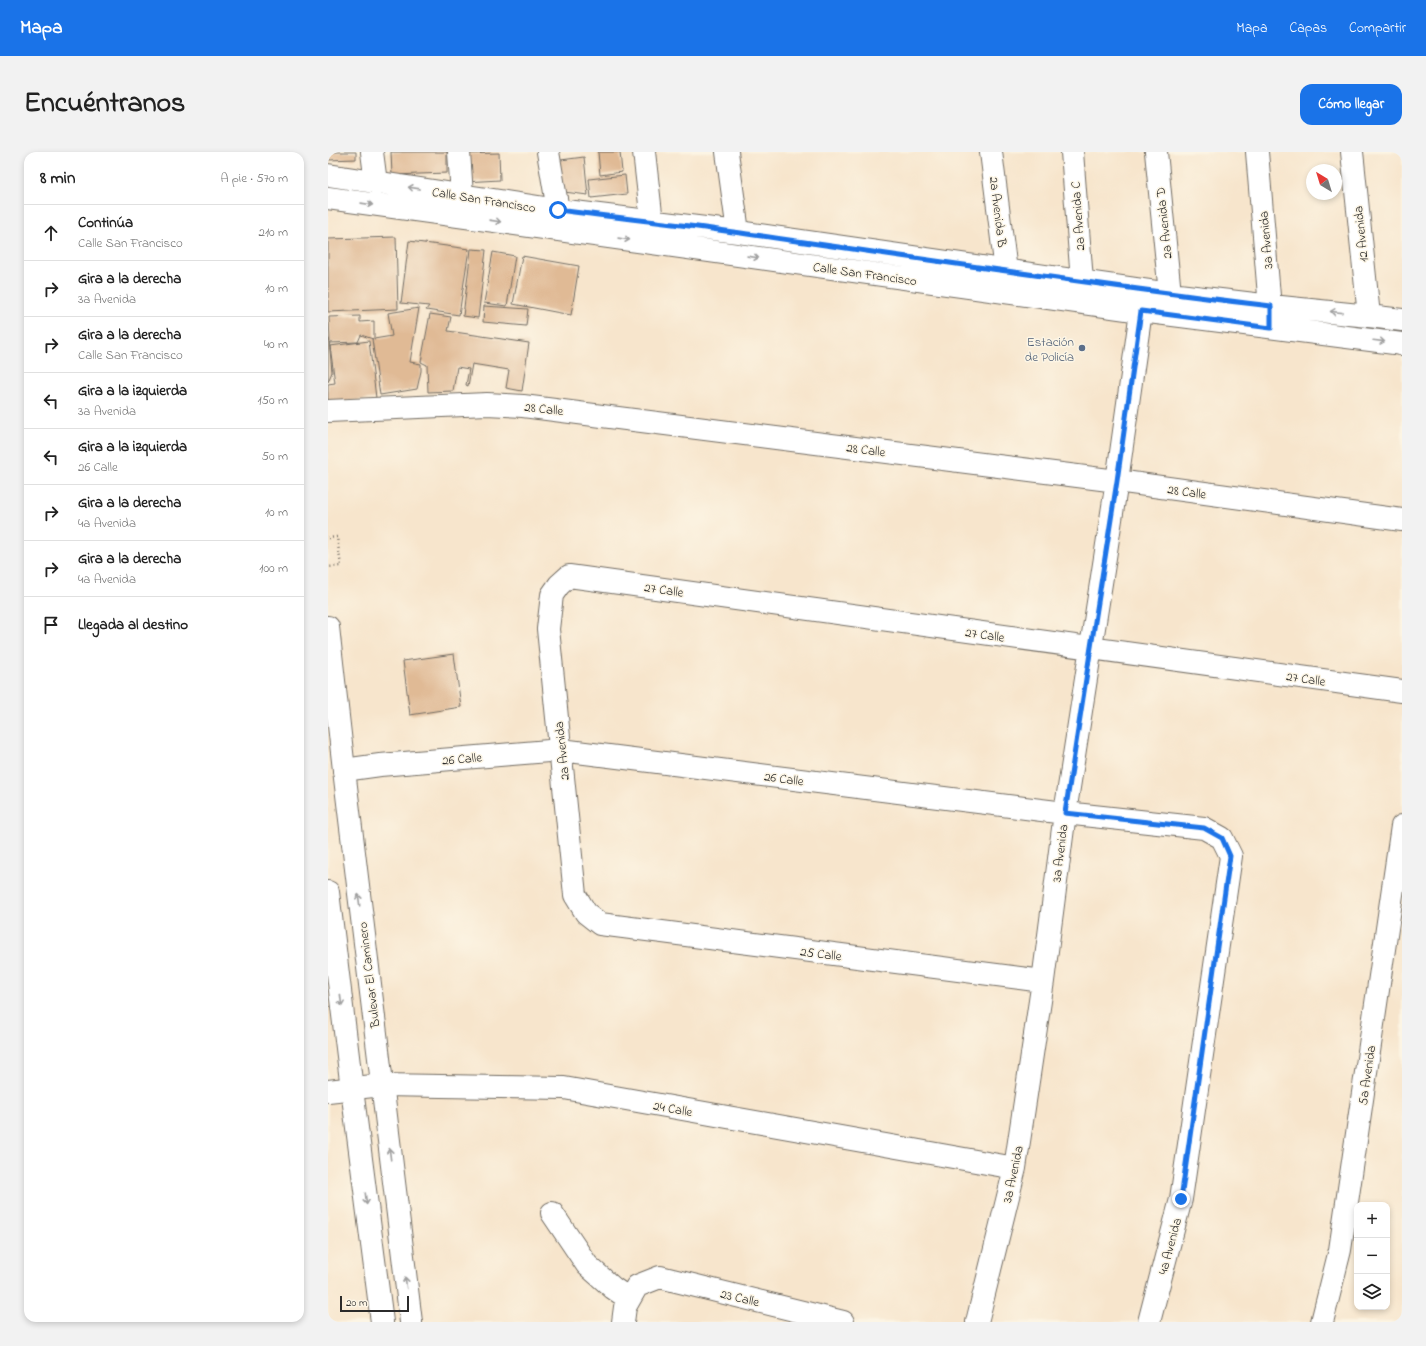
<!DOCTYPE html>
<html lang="es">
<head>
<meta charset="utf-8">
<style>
	:root { --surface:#fff; --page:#f2f2f2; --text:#222; --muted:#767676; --line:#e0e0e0; --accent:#1a73e8 }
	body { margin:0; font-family:"Indie Flower",sans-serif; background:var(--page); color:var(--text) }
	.controls { position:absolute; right:12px; bottom:12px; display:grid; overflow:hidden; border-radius:8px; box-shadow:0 2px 6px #0003 }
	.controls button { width:36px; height:36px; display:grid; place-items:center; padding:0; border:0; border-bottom:1px solid var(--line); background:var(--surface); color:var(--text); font:20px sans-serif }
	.compass { position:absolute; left:978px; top:12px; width:36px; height:36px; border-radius:50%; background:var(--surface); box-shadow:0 2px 6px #0003; rotate:322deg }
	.scale { position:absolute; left:12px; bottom:10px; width:69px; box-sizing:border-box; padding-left:4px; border:2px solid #2b2b2b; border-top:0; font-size:11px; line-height:14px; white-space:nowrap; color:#2b2b2b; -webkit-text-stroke:3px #fcf5e5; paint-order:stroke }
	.stop { position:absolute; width:12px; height:12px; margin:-9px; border:3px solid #1a73e8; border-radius:50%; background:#fff }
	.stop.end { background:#1a73e8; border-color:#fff; box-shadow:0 1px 4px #0008 }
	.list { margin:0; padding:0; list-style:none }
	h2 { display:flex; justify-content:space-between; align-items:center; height:52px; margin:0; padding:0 16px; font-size:17px }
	h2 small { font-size:13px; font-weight:400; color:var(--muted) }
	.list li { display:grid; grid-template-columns:26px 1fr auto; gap:12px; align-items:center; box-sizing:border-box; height:56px; padding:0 16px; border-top:1px solid var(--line) }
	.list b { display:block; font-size:15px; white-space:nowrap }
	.list p { margin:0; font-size:13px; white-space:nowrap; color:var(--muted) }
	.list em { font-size:13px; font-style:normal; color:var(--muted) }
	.icon { flex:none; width:22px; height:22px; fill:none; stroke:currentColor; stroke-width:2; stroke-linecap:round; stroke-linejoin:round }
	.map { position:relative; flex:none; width:1074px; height:1170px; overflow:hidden; border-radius:12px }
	header { display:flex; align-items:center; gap:24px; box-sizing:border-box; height:56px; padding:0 20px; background:var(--accent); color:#fff }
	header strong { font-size:19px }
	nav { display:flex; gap:22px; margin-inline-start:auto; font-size:14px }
	.intro { display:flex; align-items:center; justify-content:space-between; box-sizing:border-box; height:96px; padding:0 24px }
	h1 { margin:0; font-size:28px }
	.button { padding:10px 18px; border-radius:12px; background:var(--accent); color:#fff; font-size:14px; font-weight:700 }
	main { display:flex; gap:24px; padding:0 24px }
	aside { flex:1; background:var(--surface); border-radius:12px; box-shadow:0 2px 6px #0003 }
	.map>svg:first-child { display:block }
</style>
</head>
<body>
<header>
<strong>Mapa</strong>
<nav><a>Mapa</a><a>Capas</a><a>Compartir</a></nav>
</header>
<div class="intro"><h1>Encuéntranos</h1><a class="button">Cómo llegar</a></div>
<main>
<aside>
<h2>8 min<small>A pie · 570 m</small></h2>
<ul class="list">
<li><svg class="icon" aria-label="ahead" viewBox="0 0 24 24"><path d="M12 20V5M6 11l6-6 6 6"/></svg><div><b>Continúa</b><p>Calle San Francisco</p></div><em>210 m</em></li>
<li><svg class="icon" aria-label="right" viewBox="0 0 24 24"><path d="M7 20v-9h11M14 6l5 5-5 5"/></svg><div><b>Gira a la derecha</b><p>3a Avenida</p></div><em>10 m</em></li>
<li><svg class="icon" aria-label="right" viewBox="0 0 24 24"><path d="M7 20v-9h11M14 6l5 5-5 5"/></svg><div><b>Gira a la derecha</b><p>Calle San Francisco</p></div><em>40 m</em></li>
<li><svg class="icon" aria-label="left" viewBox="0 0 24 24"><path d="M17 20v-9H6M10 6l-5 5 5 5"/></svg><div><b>Gira a la izquierda</b><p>3a Avenida</p></div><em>150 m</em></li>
<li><svg class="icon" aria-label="left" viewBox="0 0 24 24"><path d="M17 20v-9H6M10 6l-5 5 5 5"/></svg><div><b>Gira a la izquierda</b><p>26 Calle</p></div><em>50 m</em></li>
<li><svg class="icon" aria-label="right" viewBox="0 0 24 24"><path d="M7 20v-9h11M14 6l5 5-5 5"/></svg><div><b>Gira a la derecha</b><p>4a Avenida</p></div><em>10 m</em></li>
<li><svg class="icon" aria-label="right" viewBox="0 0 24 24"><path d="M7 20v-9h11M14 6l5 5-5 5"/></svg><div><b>Gira a la derecha</b><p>4a Avenida</p></div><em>100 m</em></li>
<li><svg class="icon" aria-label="arrive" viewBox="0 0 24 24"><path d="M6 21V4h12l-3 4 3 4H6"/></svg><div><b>Llegada al destino</b></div></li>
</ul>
</aside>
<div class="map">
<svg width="1074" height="1170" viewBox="0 0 1074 1170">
	<rect width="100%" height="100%" fill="#fcf5e5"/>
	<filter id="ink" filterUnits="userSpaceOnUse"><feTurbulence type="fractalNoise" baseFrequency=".025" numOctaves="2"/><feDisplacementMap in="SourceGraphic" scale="8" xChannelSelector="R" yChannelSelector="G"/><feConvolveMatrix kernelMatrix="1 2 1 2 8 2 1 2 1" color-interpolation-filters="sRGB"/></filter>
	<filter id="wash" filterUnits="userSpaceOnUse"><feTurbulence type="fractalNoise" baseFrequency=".012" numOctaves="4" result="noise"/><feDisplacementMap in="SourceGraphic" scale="16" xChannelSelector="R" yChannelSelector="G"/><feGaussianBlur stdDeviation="0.9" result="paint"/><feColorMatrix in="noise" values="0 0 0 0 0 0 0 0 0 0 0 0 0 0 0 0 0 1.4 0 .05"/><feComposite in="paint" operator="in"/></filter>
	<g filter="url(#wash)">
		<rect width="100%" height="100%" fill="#f7e5cc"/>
		<g id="blocks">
			<path fill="#e0ba95" d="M0,0H28V7L0,8Z
				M63,0H119V21L64,23Z
				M270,0H292L294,20L272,23Z
				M171,1L172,28L136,30L135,2Z
				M256,5L260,43L228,39L225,9Z
				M297,23L299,42L263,46L261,27Z
				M68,85L70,157L0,160V87Z
				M81,89L141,97L131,163L98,158L101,154L73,151Z
				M143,97L158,98L150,166L135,164Z
				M165,100L187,104L179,154L156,151Z
				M194,104L251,114L243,163L185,152Z
				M156,154L200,157L198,174L155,170Z
				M91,156L82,210L93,212V219L89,237L52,243L44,187H45L33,183L30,190L2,191L1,165L32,164V170L46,169V187L64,184L60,161Z
				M102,162L123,165L120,179L201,191L194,239L178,236L181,218L144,212L140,234L138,233L141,217L129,215L125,239L100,240L99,213L93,210Z
				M0,187H1L4,220L0,230Z
				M41,189L48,246L0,252V232L7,231L2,194Z
				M126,502L133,555L82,563L75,509Z"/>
		</g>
	</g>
	<g filter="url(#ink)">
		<use href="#blocks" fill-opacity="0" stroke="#726c63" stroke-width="1"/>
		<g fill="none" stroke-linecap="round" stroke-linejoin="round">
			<defs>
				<path id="minor" d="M44,0L48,31
					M131,0L134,43
					M220,0L230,58
					M316,0L324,70
					M399,0L410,80
					M663,0L678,119
					M744,0L754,129
					M828,0L842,142
					M929,0L943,168
					M1024,0L1041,164
					M0,23L230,58L410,80L842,142L943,154L1041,164L1074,168
					M0,46L813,159L1074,192
					M0,259L159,252L195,254L789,329L1074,368
					M16,618L52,613L233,598L737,661L876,676L894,686L903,704L853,1047L821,1170
					M715,829L272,772L258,761L247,743L220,477L224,443L231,433L241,424L1074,539
					M0,939L54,933L236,936L687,1016
					M224,1061L259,1113L285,1136L301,1147
					M295,1170L297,1155L309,1134L332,1125L515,1170
					M649,1170L687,1016L715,829L737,661L789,329L813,159
					M994,1170L1012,1098L1074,674"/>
				<path id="major" d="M0,475L16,618L83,1170
					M0,740L24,937L54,1170"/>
			</defs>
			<use href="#minor" stroke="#726c63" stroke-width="24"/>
			<use href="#major" stroke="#726c63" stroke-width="24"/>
			<path stroke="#726c63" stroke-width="2.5" stroke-dasharray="1 3" stroke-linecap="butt" d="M0,386L9,385L13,414L0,415"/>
			<use href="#minor" stroke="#fff" stroke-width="22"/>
			<use href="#major" stroke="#fff" stroke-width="22"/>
		</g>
		<defs><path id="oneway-shaft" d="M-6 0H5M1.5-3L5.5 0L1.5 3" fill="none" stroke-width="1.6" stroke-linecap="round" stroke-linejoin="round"/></defs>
		<g stroke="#a0a0a0">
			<use href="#oneway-shaft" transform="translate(86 36) rotate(-172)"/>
			<use href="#oneway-shaft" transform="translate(39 52) rotate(8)"/>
			<use href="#oneway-shaft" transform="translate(167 69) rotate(8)"/>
			<use href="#oneway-shaft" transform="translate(296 87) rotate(8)"/>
			<use href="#oneway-shaft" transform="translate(425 105) rotate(8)"/>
			<use href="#oneway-shaft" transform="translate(1008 160) rotate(-174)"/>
			<use href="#oneway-shaft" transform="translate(1051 189) rotate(7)"/>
			<use href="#oneway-shaft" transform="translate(31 748) rotate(-97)"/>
			<use href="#oneway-shaft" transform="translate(13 848) rotate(83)"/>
			<use href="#oneway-shaft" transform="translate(62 1002) rotate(-97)"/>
			<use href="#oneway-shaft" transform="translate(38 1047) rotate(83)"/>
			<use href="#oneway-shaft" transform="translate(78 1131) rotate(-97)"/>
		</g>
	</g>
	<g fill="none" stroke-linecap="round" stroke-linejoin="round" filter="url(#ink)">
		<path stroke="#1a73e8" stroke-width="5" d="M230,58C291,66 352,72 413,81C589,106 766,133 943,154V176L813,159L789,329L737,661L876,676L894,686L902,704L853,1047"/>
	</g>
	<circle fill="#5c6f8a" stroke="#fcf5e5" stroke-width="1.5" cx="754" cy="196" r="4"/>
	<g text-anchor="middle" stroke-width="3" stroke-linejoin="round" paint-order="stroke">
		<g font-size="13" fill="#2b2b2b" stroke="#fcf5e5">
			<text transform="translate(156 47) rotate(9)" y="5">Calle San Francisco</text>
			<text transform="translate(671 60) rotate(83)" y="5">2a Avenida B</text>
			<text transform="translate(749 64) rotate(-94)" y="5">2a Avenida C</text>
			<text transform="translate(835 71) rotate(-96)" y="5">2a Avenida D</text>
			<text transform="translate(1032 82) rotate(-96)" y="5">12 Avenida</text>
			<text transform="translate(937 88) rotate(-95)" y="5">3a Avenida</text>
			<text transform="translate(537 121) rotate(8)" y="5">Calle San Francisco</text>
			<text transform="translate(216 256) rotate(6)" y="5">28 Calle</text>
			<text transform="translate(538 297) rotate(7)" y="5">28 Calle</text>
			<text transform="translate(859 339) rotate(8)" y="5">28 Calle</text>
			<text transform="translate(336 437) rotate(8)" y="5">27 Calle</text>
			<text transform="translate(657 482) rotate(8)" y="5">27 Calle</text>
			<text transform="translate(978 526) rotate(8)" y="5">27 Calle</text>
			<text transform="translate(233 599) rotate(-96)" y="5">2a Avenida</text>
			<text transform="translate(134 606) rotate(-5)" y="5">26 Calle</text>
			<text transform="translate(456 626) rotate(7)" y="5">26 Calle</text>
			<text transform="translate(731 701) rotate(-83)" y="5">3a Avenida</text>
			<text transform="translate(493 801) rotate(7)" y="5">25 Calle</text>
			<text transform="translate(40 823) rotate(-97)" y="5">Bulevar El Caminero</text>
			<text transform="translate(1038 923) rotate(-82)" y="5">5a Avenida</text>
			<text transform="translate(345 956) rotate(10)" y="5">24 Calle</text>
			<text transform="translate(684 1022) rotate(-78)" y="5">3a Avenida</text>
			<text transform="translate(841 1094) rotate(-75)" y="5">4a Avenida</text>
			<text transform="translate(412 1145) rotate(13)" y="5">23 Calle</text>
		</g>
		<g font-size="13" fill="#4e5e75" stroke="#fcf5e5" text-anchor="end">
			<text x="746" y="194">Estación<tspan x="746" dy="15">de Policía</tspan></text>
		</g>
	</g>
</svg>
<div class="controls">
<button>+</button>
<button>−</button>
<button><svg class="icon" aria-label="layers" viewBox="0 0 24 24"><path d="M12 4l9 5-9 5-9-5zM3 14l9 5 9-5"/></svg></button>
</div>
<svg class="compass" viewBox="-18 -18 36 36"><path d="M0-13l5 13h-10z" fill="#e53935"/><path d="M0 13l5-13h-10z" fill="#767676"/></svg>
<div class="scale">20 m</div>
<div class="stop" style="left:230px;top:58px"></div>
<div class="stop end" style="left:853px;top:1047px"></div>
</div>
</main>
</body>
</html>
